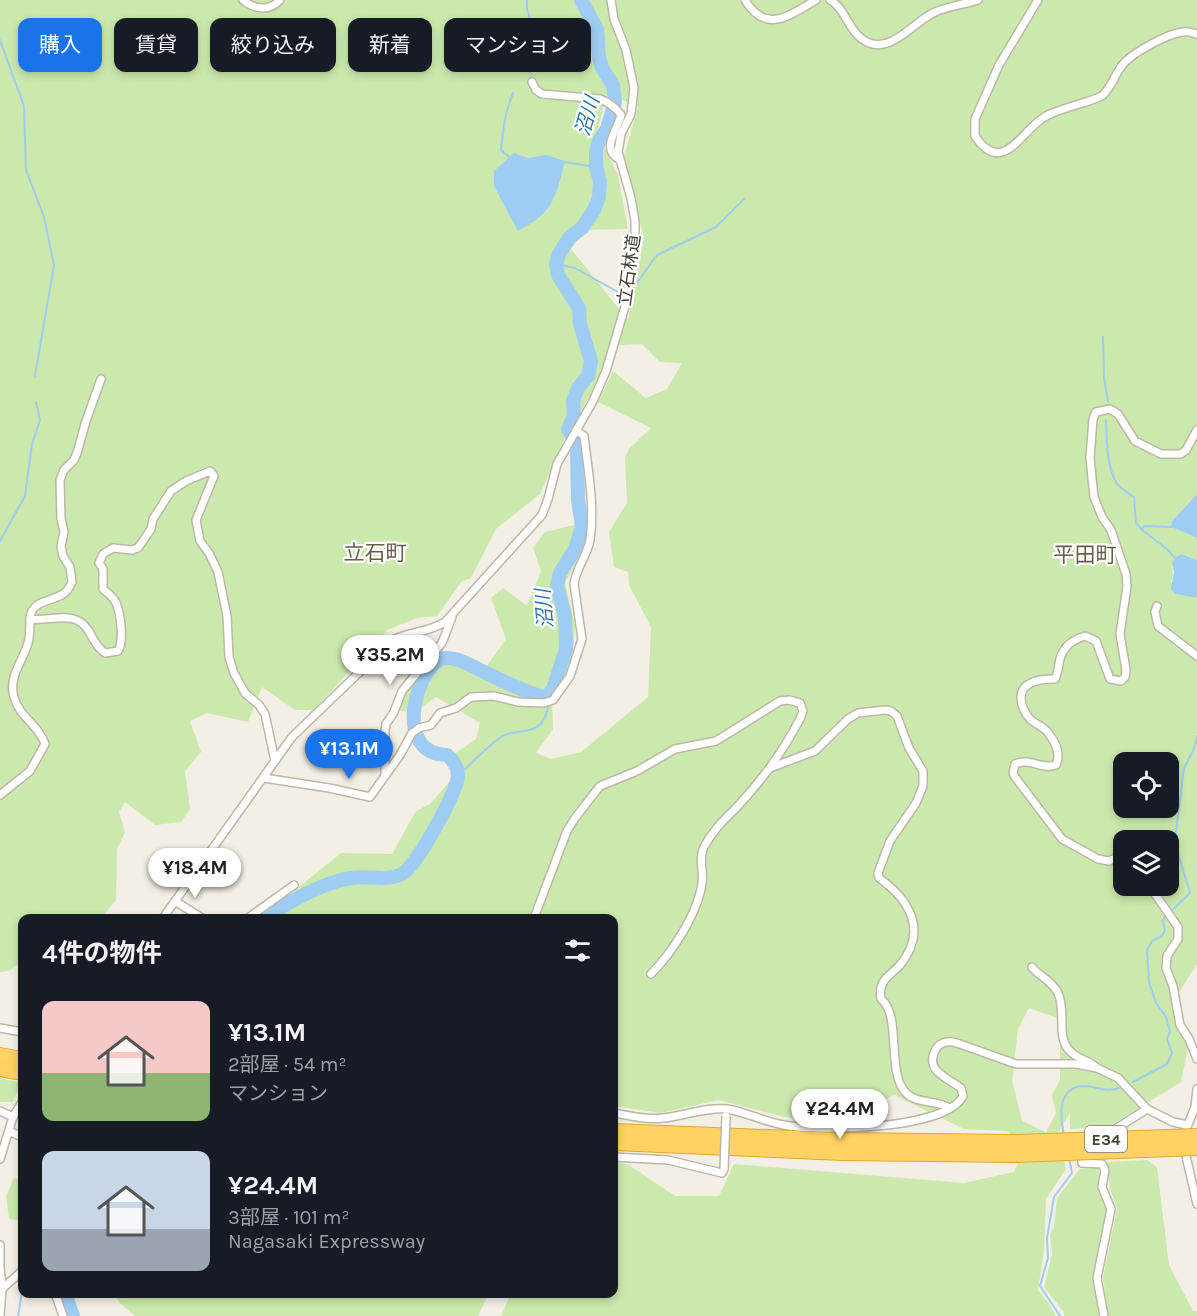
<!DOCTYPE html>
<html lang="ja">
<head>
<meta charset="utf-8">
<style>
	body { margin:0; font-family:Karla,"Noto Sans JP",sans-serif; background:#242831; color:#f1f3f6; height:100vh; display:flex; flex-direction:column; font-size:22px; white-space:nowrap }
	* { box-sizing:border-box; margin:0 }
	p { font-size:20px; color:#9ea1a6 }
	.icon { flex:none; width:33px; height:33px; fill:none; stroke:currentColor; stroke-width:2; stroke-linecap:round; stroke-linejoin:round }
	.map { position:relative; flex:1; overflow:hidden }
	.details { position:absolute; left:18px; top:914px; width:600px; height:384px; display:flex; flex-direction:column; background:#171b24; border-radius:12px; box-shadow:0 3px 9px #0003 }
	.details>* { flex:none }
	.top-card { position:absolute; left:18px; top:18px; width:600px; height:54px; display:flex; gap:12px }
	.tools { position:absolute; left:1113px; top:752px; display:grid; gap:12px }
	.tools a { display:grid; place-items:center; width:66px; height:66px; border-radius:12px; background:#171b24; box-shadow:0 3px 9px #0003; font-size:30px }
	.price { position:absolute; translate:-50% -51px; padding:0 14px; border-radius:21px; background:#fff; color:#222; font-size:20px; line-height:39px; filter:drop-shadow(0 2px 3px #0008) }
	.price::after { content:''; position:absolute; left:50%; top:36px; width:18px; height:14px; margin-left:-9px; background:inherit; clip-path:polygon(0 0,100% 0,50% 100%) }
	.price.current { background:#1a73e8; color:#fff }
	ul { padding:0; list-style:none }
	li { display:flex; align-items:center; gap:18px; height:150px; padding:0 24px }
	li span { display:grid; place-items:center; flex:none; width:168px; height:120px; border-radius:12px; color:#555 }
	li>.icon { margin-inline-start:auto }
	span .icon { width:72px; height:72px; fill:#fffc; stroke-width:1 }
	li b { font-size:26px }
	h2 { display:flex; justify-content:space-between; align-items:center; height:72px; padding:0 24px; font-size:26px }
	.pill { padding:0 21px; border-radius:12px; background:#171b24; box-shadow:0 3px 9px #0003; font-size:21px; line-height:54px }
	.pill.current { background:#1a73e8; color:#fff }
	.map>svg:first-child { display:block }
	.green { fill:#cbe9ac; fill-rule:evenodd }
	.water { fill:#9fccf2 }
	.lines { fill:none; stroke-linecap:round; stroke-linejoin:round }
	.stream { stroke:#9fccf2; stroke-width:2 }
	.river { stroke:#9fccf2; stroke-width:14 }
	.street-casing { stroke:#beb7a7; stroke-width:10 }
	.highway-casing { stroke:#e1a830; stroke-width:16 }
	.street { stroke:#fff; stroke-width:7 }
	.highway { stroke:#ffd263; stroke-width:14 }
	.street-bridge-casing { stroke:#beb7a7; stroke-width:10; stroke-linecap:butt }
	.highway-bridge-casing { stroke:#e1a830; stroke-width:16; stroke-linecap:butt }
	.street-bridge { stroke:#fff; stroke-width:7 }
	.highway-bridge { stroke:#ffd263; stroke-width:14 }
	.labels { text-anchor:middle; stroke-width:4.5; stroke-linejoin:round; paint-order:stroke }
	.shield { fill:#fff; stroke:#7d7971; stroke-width:1.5 }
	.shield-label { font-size:16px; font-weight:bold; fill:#453f34 }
	.street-label { font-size:18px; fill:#453f34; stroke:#fff }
	.water-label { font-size:20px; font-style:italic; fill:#2b74b4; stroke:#fff }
	.quarter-label { font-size:21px; fill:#685e4b; stroke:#fff }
</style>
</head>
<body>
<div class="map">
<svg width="1197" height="1316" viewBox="0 0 1197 1316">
	<rect width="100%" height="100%" fill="#f3efe5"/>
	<!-- green -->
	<g class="green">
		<path d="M0,0H1197V494L1172,521L1171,527L1197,537V560L1183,554L1172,563L1173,578L1171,581L1175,594L1197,598V964L1173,1002L1176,1025L1188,1048L1181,1082L1108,1127L1070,1129V1113L1058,1133L1066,1169L1046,1199L1044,1251L1038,1290L1048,1302L1056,1316H501L511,1293H614V1162L629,1165L675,1196H719L734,1164L964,1183L1014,1172L1025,1148L1007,1131L964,1129L894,1095L843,1122L784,1117L718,1100L661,1113L614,1106V918H279L295,890L341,853L392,854L416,811L430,804L451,780L453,755L476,739L480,723L436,697L414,713L398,710L413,681L432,658L481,674L506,639L491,598L503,588L527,606L541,571L533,548L545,532L586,522L580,556L565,582L575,626L573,652L552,699L553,729L536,753L551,759L581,752L648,697L651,627L629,585L628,572L614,567L609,532L627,503L625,457L630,448L651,428L598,402L613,371L646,398L667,389L682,363L660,362L642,344L619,345L565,438L540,494L496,529L471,578L462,581L437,616L417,618L387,630L314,710H295L262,687L248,722L207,713L190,721L201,752L185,771L190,809L181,822L155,825L125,802L119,812L125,832L117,849L116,900L101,918H22V961L9,971L0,972ZM607,93L638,107L623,160L644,238L628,320L571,249L585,230L628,229L618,175L605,148L590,160ZM1124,762H1168V807H1124ZM1124,840H1168V885H1124ZM1029,1008L1060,1019V1080L1052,1095L1056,1113L1046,1132L1022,1121L1012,1080L1018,1029Z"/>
		<path d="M0,1078L22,1083L12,1102H0Z"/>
		<path d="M1147,1160L1157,1167L1169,1265L1193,1311H1197V1316H1108L1103,1277L1117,1209L1110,1188L1107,1162Z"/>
		<path d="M1099,1167L1098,1187L1107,1209L1093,1279L1101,1316H1064V1312L1044,1287L1052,1254L1050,1234L1054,1227L1057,1198L1080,1169Z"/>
		<path d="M14,1178L22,1181V1221L9,1219L6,1196Z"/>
		<path d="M113,1293H489L478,1316H135L120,1303Z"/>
	</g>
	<!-- water -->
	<g class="water">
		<path d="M514,153L528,158L546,155L565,161C555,199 554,212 518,231L494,186V171Z"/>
		<path d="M1197,494V537H1196L1171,527L1172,521Z"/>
		<path d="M1182,554L1197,560V598L1175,594L1171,589L1174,572L1172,563L1176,557Z"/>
	</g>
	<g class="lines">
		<!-- stream -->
		<g class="stream">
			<path d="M526,28L530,19L527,9V0"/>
			<path d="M0,40L24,106L26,170L44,217L54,265L35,376"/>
			<path d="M526,51L536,55L537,61L530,72"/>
			<path d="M511,159L501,150C503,130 505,112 513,93"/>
			<path d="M564,162L596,167"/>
			<path d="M556,264L575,268L618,292"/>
			<path d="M633,288L657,255L716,227L744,199"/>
			<path d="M1103,337L1104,378L1108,401"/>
			<path d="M1106,420C1107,439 1106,464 1116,482C1119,488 1128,493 1134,497L1136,523L1142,530L1167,549L1177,560"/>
			<path d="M1142,530L1144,526L1172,527"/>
			<path d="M0,541L25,496L32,444L40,420L36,402"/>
			<path d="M458,775C473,763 485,748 501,737C518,726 543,740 548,706"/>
			<path d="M1133,1082L1167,1064L1172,1053L1167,1039L1170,1031L1166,1017L1156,1003L1149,982L1147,950L1152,941L1162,936L1165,930L1163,921L1165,917L1190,893L1177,850L1176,831L1184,768L1194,749L1197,736"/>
			<path d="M1064,1135C1060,1117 1057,1087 1083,1086C1097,1086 1104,1093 1119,1088"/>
			<path d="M18,1316L22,1292"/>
			<path d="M1060,1316L1040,1286L1048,1258L1047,1238L1054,1197L1072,1173L1069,1158"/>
		</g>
		<!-- river -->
		<g class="river">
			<path d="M265,918C286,903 326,881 352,878C369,875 386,882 402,874C416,867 458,791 458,775C458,767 452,759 447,755C389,754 419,658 446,658C460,658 474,667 486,673C506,682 524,692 546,698L553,689L566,649L565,616L557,586L560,573L575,549L582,527L578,500L577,445L568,429L574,416L573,401L578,388L588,376L591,361L580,324L579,308L558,275L556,264L559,254L569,238L582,228L594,210L599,197L600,181L596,167V152L599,141L607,129L615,102L613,85L602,68L599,58L597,29L581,0"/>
			<path d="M65,1293L73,1316"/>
		</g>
		<defs>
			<g id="street">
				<path d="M243,0C254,9 269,12 280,0"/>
				<path d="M745,0C766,35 790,15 816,0"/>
				<path d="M830,0C846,9 847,28 862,39C888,58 911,24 933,13C947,6 963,5 978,0"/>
				<path d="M1038,0L999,65L975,119V136C1004,179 1022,127 1048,115C1065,107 1084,104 1102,96C1113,86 1115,72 1125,62C1136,51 1169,33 1183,32C1188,31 1193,33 1197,34"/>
				<path d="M532,82L536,90L542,94L600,99C608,102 616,108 621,115C617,131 600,149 620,160"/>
				<path d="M101,379L86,421L77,453L74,460L64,470L60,480L61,519L64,531L61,547L63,556L70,567L72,582C70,587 68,591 63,594C51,602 31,600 30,619C49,622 75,609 88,630C94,639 95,646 105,653L118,651C124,642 121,614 116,603C114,598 108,593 103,589V569L99,563L103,554L113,548L132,550L138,548L151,529L153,519L171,491L186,481L210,471L214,476L196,520L200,541L209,553L218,572L227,616L229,657L234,673L245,693L259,705L265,714L275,761"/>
				<path d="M1157,606L1155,612L1158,626L1197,656"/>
				<path d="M770,768L815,751L848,719L858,713L885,710L891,711L897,716L909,748L923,771V786L916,803L890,841L878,873L879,878C910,900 928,931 900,965C889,977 878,979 881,999C902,1015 886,1073 906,1093C917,1104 937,1100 950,1108"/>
				<path d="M385,774V731L386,724L394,712L402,691L442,643L452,617"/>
				<path d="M264,778L329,788L370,797L400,755L412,733L419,728L431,725L440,713L456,708L471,697L494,696L518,702L544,703L553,700L570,676L582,639L574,584C576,568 587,556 590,540C595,506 588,470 584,436L576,430"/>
				<path d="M0,795L30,771L45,744C39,725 19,717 14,697C8,677 23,661 28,643C30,636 30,627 30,619"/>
				<path d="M1124,854L1109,861L1098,859L1062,839L1015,777L1013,773L1015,764C1030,757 1041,770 1056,765C1061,754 1056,743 1049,734C1045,727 1036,725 1030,719C1021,709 1015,690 1031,683C1038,679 1047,679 1055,679C1058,673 1058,670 1059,664C1061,648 1071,640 1085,636L1096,641L1110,679L1121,681L1125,677L1126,670L1120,634L1127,586L1126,574L1111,530L1102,517L1094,497L1090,458L1093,419L1096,412L1110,409L1118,414L1135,441L1161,454H1181L1186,450L1197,430"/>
				<path d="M1153,885L1155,894L1178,927V939L1167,956L1166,968L1173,986L1180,1025L1189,1039L1197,1059"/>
				<path d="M175,901L202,918"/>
				<path d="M163,918L292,737L393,640C410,631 428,633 445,622L542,515L548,499L557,464L593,401L606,371L626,303L635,238V221L631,198L618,152L621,134L631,114L634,88L626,50L614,19L611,0"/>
				<path d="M248,918L294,885"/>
				<path d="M534,918L567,831L575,818L600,786L637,771L675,749L716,741L780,701L789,700L800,703L803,711L800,719C783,751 761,782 736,808C724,820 712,831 704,847C698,859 704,870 702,883C698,913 672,953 651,974"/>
				<path d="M1032,967C1038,976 1051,979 1058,993C1067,1013 1055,1038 1071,1052C1078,1059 1087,1060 1095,1066"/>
				<path d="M0,1028L22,1032"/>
				<path d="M0,1111L13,1117"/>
				<path d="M614,1113C630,1116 647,1120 663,1118C684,1116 705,1107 727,1109C746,1112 765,1122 784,1125C818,1132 946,1130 963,1096L961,1088C954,1083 944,1078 937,1071C928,1062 934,1043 947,1042C951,1041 954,1042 957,1043L1016,1064H1076L1097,1068L1118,1078L1147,1109L1173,1122L1187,1125"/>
				<path d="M1187,1127L1195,1107L1197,1089"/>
				<path d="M9,1131L22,1137"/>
				<path d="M1106,1135L1147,1109"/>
				<path d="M1186,1147V1156L1197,1204"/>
				<path d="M1081,1152L1082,1163L1102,1164L1105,1170L1102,1187L1111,1209L1097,1278L1104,1316"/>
				<path d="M614,1157L668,1160L722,1173L724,1169"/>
				<path d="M0,1159L13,1117L22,1102"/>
				<path d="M0,1245V1263"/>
				<path d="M0,1266L2,1289L0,1316"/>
				<path d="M2,1289L22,1271"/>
				<path d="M55,1293L63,1316"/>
			</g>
			<g id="highway">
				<path d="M0,1055L22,1059"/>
				<path d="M0,1069L22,1073"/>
				<path d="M614,1131L843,1140L1015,1142"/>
				<path d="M614,1143L843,1153L1015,1155"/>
			</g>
		</defs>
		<!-- street casing -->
		<use href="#street" class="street-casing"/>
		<!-- highway casing -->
		<use href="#highway" class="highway-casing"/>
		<!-- street -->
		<use href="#street" class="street"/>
		<!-- highway -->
		<use href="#highway" class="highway"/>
		<defs>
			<path id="street-bridge" d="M724,1169L726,1116"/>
			<g id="highway-bridge">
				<path d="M1015,1142L1197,1136"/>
				<path d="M1015,1155L1197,1148"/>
			</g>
		</defs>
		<!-- street-bridge casing -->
		<use href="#street-bridge" class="street-bridge-casing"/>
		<!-- highway-bridge casing -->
		<use href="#highway-bridge" class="highway-bridge-casing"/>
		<!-- street-bridge -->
		<use href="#street-bridge" class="street-bridge"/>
		<!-- highway-bridge -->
		<use href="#highway-bridge" class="highway-bridge"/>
	</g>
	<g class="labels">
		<!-- shield labels -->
		<rect class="shield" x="1085" y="1126" width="42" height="26" rx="4.5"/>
		<g class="shield-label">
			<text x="1106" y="1145">E34</text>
		</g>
		<!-- street labels -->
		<g class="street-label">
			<text transform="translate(629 270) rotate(-82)" y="6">立石林道</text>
		</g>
		<!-- water labels -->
		<g class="water-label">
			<text transform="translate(587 116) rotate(-74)" y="7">沼川</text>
			<text transform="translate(544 609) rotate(-95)" y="7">沼川</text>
		</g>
		<!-- quarter labels -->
		<g class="quarter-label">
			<text x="375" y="560">立石町</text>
			<text x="1085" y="562">平田町</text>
		</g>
	</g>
</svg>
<div class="tools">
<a><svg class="icon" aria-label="locate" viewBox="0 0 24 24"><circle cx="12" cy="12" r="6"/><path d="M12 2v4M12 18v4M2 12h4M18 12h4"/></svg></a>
<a><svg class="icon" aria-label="layers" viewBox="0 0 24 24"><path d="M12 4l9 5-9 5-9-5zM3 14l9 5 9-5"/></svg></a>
</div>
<b class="price" style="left:390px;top:686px">¥35.2M</b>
<b class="price current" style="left:349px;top:780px">¥13.1M</b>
<b class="price" style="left:195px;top:899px">¥18.4M</b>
<b class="price" style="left:840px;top:1140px">¥24.4M</b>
<div class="top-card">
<a class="pill current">購入</a>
<a class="pill">賃貸</a>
<a class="pill">絞り込み</a>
<a class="pill">新着</a>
<a class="pill">マンション</a>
</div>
<section class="details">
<h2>4件の物件<svg class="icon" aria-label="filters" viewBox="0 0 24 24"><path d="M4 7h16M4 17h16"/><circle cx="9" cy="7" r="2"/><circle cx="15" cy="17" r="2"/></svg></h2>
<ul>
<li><span style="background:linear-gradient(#f6c9c9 60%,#8fb573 0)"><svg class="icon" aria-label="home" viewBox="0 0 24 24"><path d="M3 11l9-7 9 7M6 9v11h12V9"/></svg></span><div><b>¥13.1M</b><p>2部屋 · 54 m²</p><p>マンション</p></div></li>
<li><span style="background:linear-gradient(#c9d6e8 65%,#9aa5b1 0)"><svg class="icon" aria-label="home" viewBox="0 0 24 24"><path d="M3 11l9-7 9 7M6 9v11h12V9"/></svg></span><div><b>¥24.4M</b><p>3部屋 · 101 m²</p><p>Nagasaki Expressway</p></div></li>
</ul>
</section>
</div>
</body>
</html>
